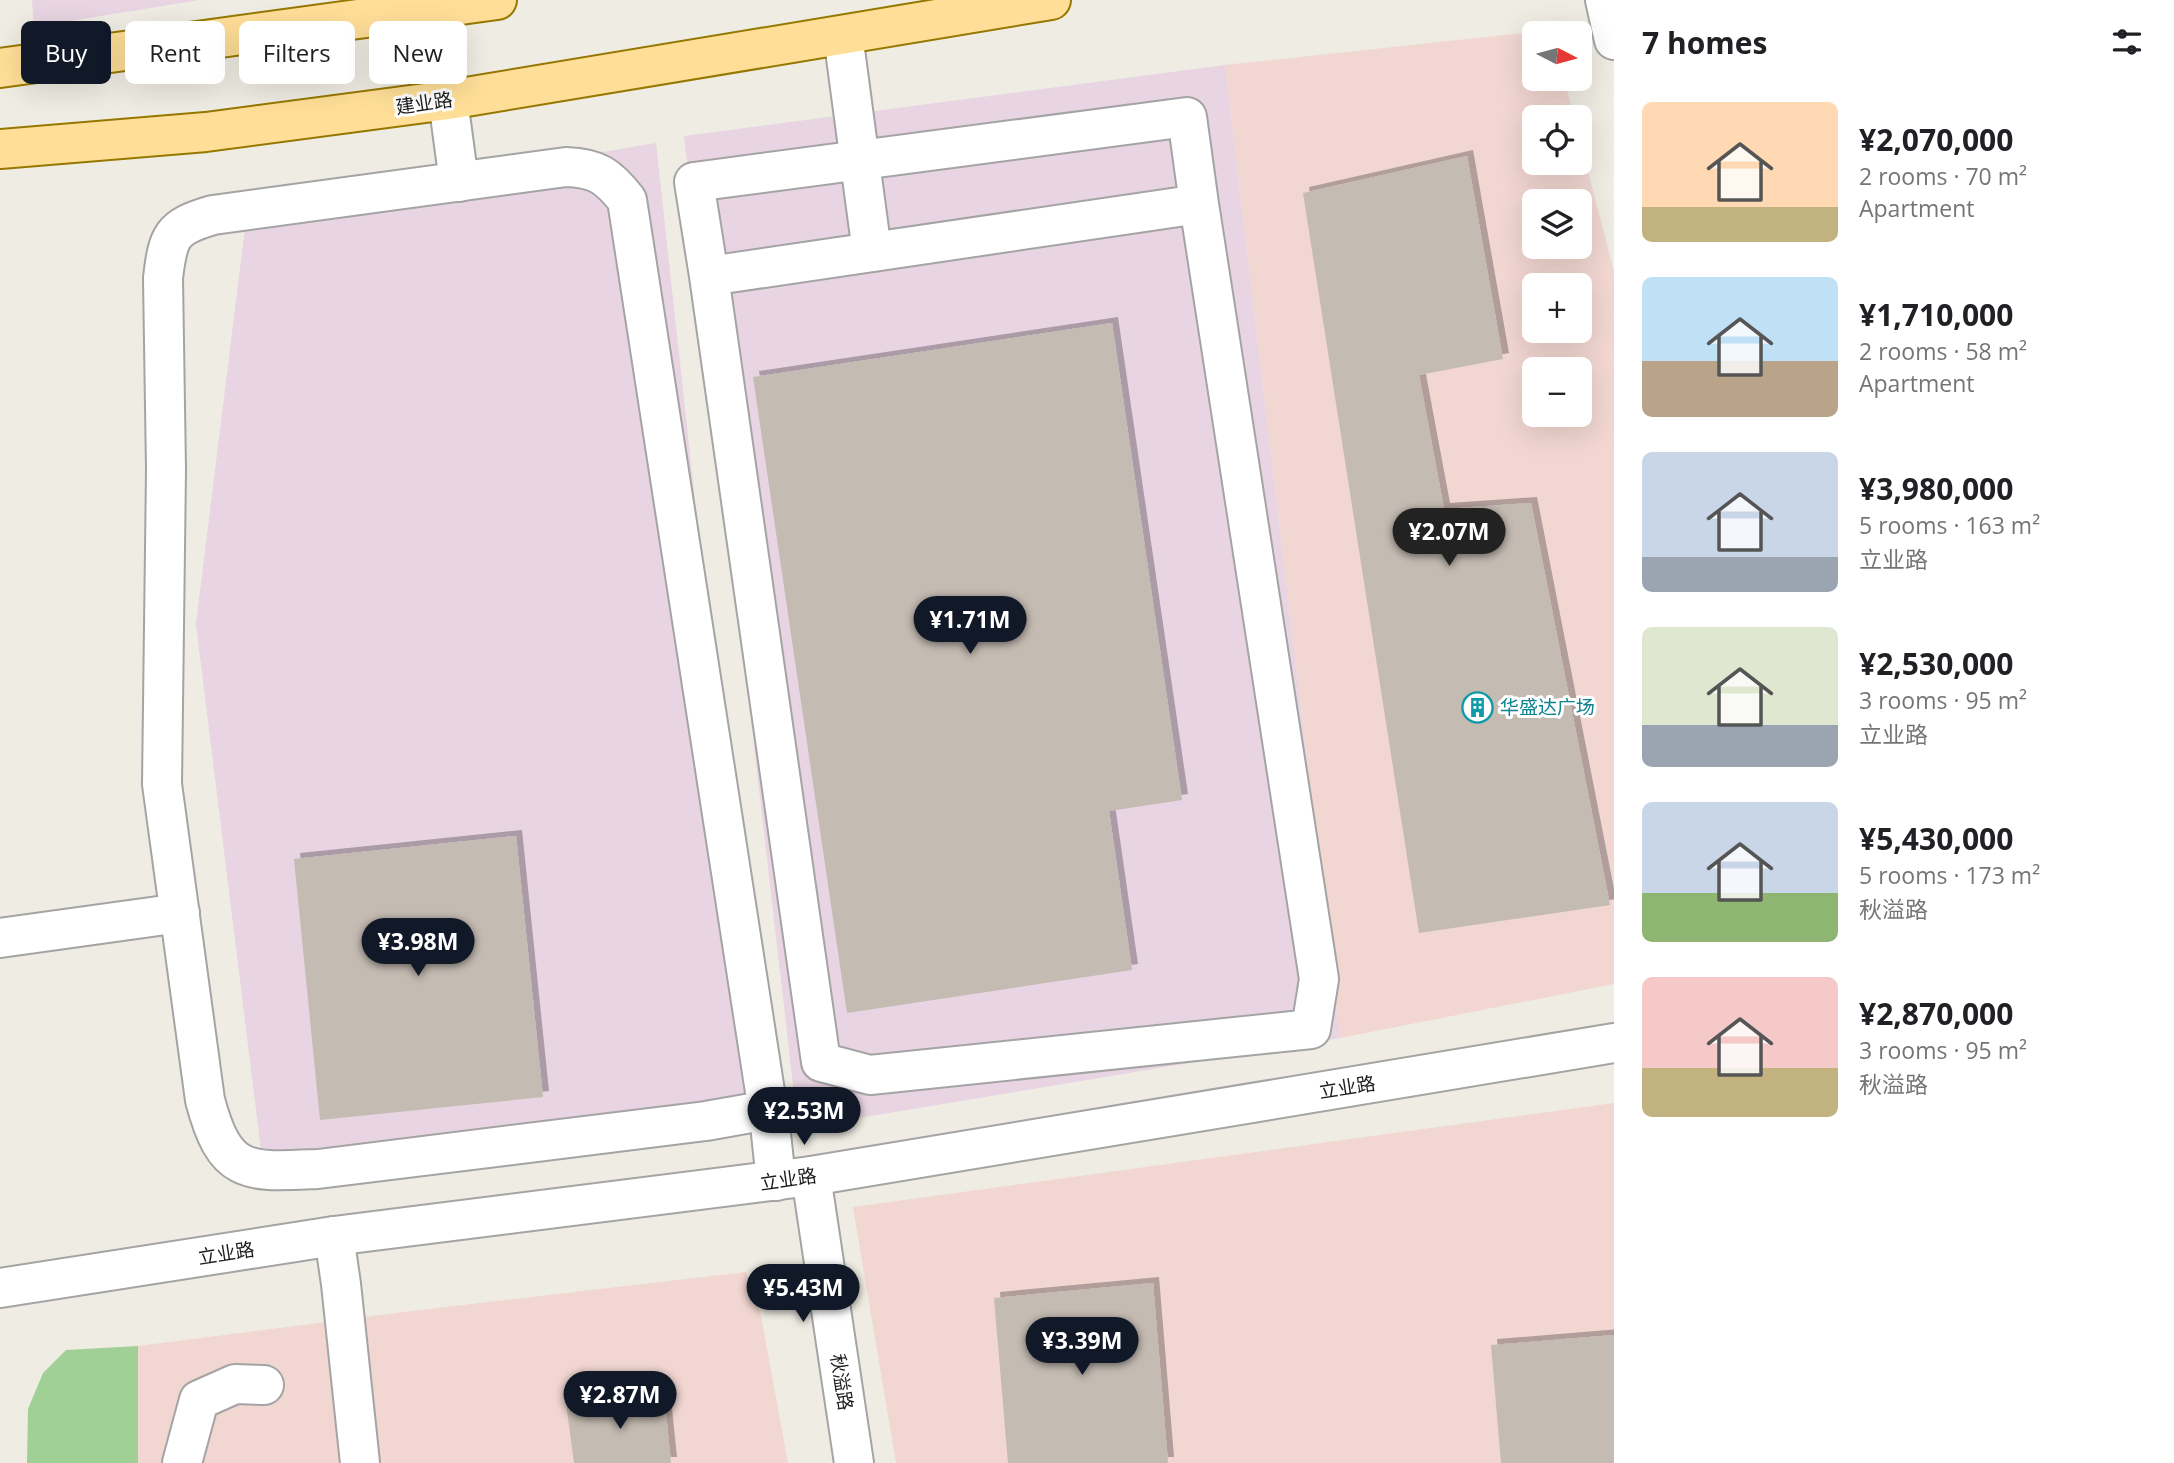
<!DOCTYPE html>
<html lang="en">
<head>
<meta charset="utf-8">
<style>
	body { margin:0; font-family:"Open Sans","Noto Sans SC",sans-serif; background:#f2f2f2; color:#202124; height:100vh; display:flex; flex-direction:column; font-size:26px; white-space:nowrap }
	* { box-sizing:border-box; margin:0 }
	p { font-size:23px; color:#757577 }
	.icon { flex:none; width:38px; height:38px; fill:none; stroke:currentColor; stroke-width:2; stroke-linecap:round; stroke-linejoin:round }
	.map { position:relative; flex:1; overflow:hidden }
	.panel { display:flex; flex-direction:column; background:#fff; width:560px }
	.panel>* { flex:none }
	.top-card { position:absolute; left:21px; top:21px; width:665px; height:63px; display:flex; gap:14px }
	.needle { width:46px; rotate:96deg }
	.controls { position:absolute; left:1522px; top:21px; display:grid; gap:14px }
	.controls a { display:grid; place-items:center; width:70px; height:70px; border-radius:10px; background:#fff; box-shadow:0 7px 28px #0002; font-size:35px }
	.price { position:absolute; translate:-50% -60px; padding:0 16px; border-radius:24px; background:#111827; color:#fff; font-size:23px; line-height:46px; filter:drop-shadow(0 2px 4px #0008) }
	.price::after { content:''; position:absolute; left:50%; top:42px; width:21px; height:16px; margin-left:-10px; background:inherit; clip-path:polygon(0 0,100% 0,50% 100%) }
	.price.selected { background:#222; color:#fff }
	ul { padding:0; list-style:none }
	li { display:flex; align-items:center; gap:21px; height:175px; padding:0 28px }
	li span { display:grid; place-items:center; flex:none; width:196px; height:140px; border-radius:10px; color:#555 }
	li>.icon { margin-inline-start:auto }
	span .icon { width:84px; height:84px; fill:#fffc; stroke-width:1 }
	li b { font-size:30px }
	h2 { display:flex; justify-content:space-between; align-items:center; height:84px; padding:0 28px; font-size:30px }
	.pill { padding:0 24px; border-radius:10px; background:#fff; box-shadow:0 7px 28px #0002; font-size:24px; line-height:63px }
	.pill.selected { background:#111827; color:#fff }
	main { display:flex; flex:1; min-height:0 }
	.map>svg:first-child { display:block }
	.commercial { fill:#f1d6d1; fill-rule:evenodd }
	.industrial { fill:#e8d4e2 }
	.forest { fill:#a0d096 }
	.building { fill:#c4bbb2; filter:url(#shadow) }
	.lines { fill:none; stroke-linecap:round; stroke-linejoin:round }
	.minor-casing { stroke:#a4a4a4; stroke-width:42 }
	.major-casing { stroke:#967800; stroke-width:42 }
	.minor { stroke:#fff; stroke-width:38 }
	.major { stroke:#ffdf98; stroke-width:38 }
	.labels { text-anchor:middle; stroke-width:6; stroke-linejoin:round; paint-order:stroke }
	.street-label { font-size:19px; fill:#1d1d1d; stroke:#fff }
	.culture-label { font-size:19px; fill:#0d838f; stroke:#fff; text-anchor:start }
</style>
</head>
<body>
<main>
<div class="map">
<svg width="1614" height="1463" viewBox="0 0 1614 1463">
	<defs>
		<filter id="shadow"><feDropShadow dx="6" dy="-6" stdDeviation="0" flood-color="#0004"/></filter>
	</defs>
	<rect width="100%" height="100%" fill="#efece3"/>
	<!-- commercial -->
	<g class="commercial">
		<path d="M1551,30L1552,33H1535V79H1564L1574,117H1535V163H1580V141L1614,271V984L1340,1038L1225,65ZM1535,201H1580V247H1535ZM1535,285H1580V331H1535ZM1535,369H1580V415H1535Z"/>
		<path d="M1614,1103V1463H896L853,1207Z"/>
		<path d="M746,1272L761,1316L788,1463H138V1346L404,1312Z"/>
	</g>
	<!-- industrial -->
	<g class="industrial">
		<path d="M32,0H199L34,27Z"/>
		<path d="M1225,65L1340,1038L798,1128L684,136Z"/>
		<path d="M656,143L763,1123L266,1191L196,624L247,212Z"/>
	</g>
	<!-- forest -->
	<path class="forest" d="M138,1346V1463H27L28,1409L43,1373L66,1350Z"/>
	<!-- building -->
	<g class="building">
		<path d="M1467,156L1503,359L1419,375L1444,509L1531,503L1610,905L1419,933L1303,193Z"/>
		<path d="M1112,323L1182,800L1109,811L1132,970L847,1013L753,377Z"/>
		<path d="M516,836L543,1097L320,1120L294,859Z"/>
		<path d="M1153,1283L1168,1463H1008L994,1298Z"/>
		<path d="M1614,1335V1463H1501L1491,1345Z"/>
		<path d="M664,1395L671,1463H574L566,1403Z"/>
	</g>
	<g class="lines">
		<defs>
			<g id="minor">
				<path d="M1605,0L1614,40"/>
				<path d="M843,35L872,252"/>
				<path d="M448,100L459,182"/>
				<path d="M709,276L1199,204L1319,979L1311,1029L870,1075L821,1062L709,276L694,182L1187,117L1199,204"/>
				<path d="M0,938L180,913"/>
				<path d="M768,1110L706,1121L318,1169C247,1172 225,1176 205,1100L162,784L166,470L163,278C168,236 171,227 213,215L566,167C597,168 608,176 627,200L770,1124L776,1181"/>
				<path d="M811,1176L854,1463"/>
				<path d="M334,1236L341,1284L360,1463"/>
				<path d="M0,1288L334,1236L811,1176L1614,1043"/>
				<path d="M182,1463L199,1400L235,1384L264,1385"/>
			</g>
			<g id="major">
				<path d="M0,68L497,0"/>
				<path d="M0,149L206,132L448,100L1051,0"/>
			</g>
		</defs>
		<!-- minor casing -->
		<use href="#minor" class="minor-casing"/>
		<!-- major casing -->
		<use href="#major" class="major-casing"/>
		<!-- minor -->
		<use href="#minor" class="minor"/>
		<!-- major -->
		<use href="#major" class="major"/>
	</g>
	<!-- icons -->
	<defs>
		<symbol id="building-ring" viewBox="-11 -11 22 22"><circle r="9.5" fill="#fff" stroke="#0f9aa8" stroke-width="1.5"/><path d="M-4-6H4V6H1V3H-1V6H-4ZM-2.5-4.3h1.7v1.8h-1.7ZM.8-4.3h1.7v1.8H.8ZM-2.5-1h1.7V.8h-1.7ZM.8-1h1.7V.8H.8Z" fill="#0f9aa8"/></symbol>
	</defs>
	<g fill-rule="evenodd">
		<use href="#building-ring" x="1460" y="690" width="35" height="35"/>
	</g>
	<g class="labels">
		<!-- street labels -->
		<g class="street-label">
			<text transform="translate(424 103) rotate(-8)" y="7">建业路</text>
			<text transform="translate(1347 1087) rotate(-9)" y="7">立业路</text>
			<text transform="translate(788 1179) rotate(-8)" y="7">立业路</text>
			<text transform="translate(226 1253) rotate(-9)" y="7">立业路</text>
			<text transform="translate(842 1382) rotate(81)" y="7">秋溢路</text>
		</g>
		<!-- culture labels -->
		<g class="culture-label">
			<text x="1500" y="714">华盛达广场</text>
		</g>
	</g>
</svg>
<div class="controls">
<a><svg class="needle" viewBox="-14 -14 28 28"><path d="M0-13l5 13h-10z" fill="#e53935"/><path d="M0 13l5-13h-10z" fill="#757577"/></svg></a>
<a><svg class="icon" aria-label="locate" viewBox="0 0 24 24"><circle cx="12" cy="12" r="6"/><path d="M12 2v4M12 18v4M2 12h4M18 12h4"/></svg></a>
<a><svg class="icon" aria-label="layers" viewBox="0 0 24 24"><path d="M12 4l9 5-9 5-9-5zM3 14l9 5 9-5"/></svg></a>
<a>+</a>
<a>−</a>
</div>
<b class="price selected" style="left:1449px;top:568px">¥2.07M</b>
<b class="price" style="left:970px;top:656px">¥1.71M</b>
<b class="price" style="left:418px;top:978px">¥3.98M</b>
<b class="price" style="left:804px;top:1147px">¥2.53M</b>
<b class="price" style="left:803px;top:1324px">¥5.43M</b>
<b class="price" style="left:1082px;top:1377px">¥3.39M</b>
<b class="price" style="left:620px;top:1431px">¥2.87M</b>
<div class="top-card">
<a class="pill selected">Buy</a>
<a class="pill">Rent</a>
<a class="pill">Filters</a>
<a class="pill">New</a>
</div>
</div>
<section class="panel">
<h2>7 homes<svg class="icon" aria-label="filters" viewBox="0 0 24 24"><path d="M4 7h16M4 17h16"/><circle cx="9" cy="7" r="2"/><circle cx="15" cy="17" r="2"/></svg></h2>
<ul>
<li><span style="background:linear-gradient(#ffd9b3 75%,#c2b280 0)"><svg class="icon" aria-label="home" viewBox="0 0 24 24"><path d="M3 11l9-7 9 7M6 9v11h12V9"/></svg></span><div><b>¥2,070,000</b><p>2 rooms · 70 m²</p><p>Apartment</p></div></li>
<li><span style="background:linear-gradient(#bfe0f5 60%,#b9a48a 0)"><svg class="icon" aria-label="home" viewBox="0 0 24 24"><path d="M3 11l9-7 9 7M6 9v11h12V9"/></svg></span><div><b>¥1,710,000</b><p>2 rooms · 58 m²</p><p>Apartment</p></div></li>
<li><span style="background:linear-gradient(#c9d6e8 75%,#9aa5b1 0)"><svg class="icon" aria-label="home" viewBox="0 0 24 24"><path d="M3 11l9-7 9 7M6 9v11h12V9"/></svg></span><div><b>¥3,980,000</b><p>5 rooms · 163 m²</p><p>立业路</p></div></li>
<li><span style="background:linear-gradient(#dfe7d0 70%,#9aa5b1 0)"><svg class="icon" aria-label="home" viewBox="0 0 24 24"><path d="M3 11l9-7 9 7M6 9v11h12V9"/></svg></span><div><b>¥2,530,000</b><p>3 rooms · 95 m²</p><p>立业路</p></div></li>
<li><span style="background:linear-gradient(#c9d6e8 65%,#8fb573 0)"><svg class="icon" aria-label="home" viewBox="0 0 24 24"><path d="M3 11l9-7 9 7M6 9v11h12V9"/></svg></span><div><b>¥5,430,000</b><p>5 rooms · 173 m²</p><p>秋溢路</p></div></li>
<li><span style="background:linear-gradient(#f6c9c9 65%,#c2b280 0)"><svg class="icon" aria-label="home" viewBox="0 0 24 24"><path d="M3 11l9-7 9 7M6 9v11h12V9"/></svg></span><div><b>¥2,870,000</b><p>3 rooms · 95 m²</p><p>秋溢路</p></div></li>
</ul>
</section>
</main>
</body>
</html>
